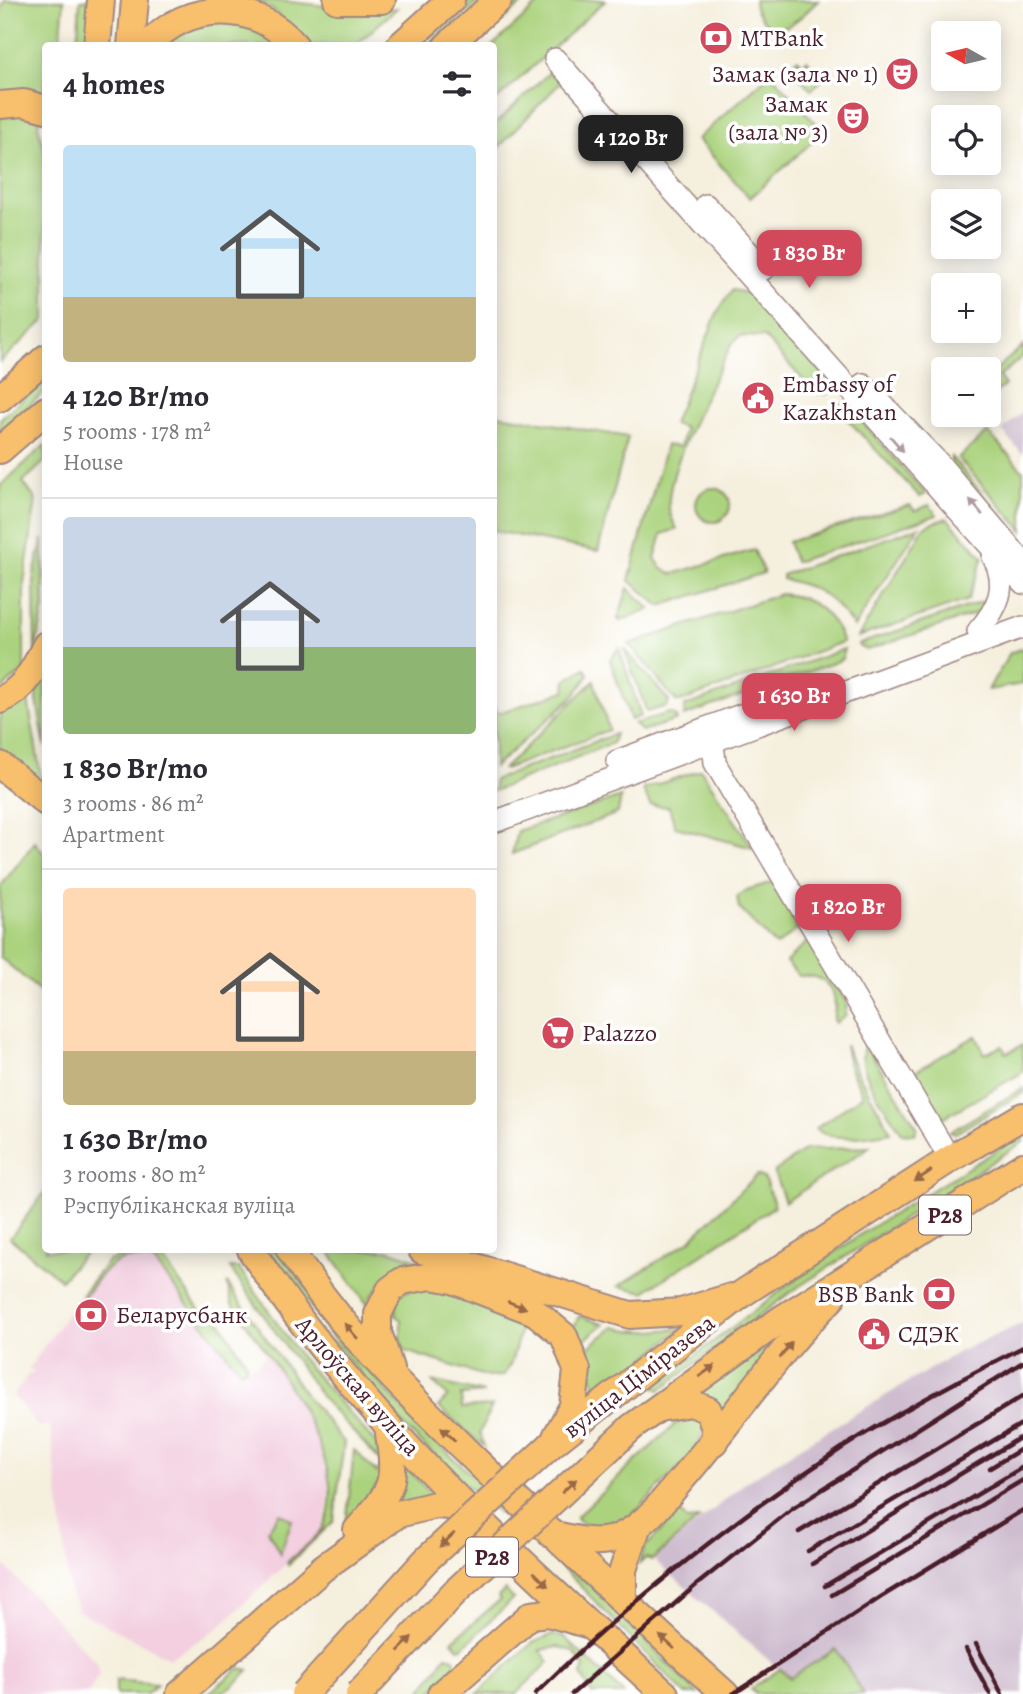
<!DOCTYPE html>
<html lang="en">
<head>
<meta charset="utf-8">
<style>
	body { margin:0; font-family:Alegreya,serif; background:#f7f7f7; color:#2b2b33; height:100vh; display:flex; flex-direction:column; font-size:26px; white-space:nowrap }
	* { box-sizing:border-box; margin:0 }
	p { font-size:23px; color:#7c7c81 }
	.icon { flex:none; width:38px; height:38px; fill:none; stroke:currentColor; stroke-width:2; stroke-linecap:round; stroke-linejoin:round }
	.map { position:relative; flex:1; overflow:hidden }
	.side { position:absolute; left:42px; top:42px; width:455px; height:1211px; display:flex; flex-direction:column; background:#fff; border-radius:7px; box-shadow:0 4px 18px #0003 }
	.side>* { flex:none }
	.needle { width:46px; rotate:278deg }
	.tools { position:absolute; left:931px; top:21px; display:grid; gap:14px }
	.tools a { display:grid; place-items:center; width:70px; height:70px; border-radius:7px; background:#fff; box-shadow:0 4px 18px #0003; font-size:35px }
	.price { position:absolute; translate:-50% -60px; padding:0 16px; border-radius:14px; background:#d1495b; color:#fff; font-size:23px; line-height:46px; filter:drop-shadow(0 2px 4px #0008) }
	.price::after { content:''; position:absolute; left:50%; top:42px; width:21px; height:16px; margin-left:-10px; background:inherit; clip-path:polygon(0 0,100% 0,50% 100%) }
	.price.selected { background:#222; color:#fff }
	ul { padding:0; list-style:none }
	li { display:grid; align-content:center; gap:14px; height:371px; padding:0 21px }
	li+li { border-top:2px solid #e1e1e2 }
	li span { display:grid; place-items:center; height:217px; border-radius:7px; color:#555 }
	li>.icon { margin-inline-start:auto }
	span .icon { width:126px; height:126px; fill:#fffc; stroke-width:1 }
	li b { font-size:30px }
	h2 { display:flex; justify-content:space-between; align-items:center; height:84px; padding:0 21px; font-size:30px }
	.map>svg:first-child { display:block }
	.built { fill:#f3cfe0 }
	.industrial { fill:#cfbdcf }
	.green { fill:#abd37e; stroke:#7a7954; stroke-width:2 }
	.lines { fill:none; stroke-linecap:round; stroke-linejoin:round }
	.minor-casing { stroke:#a08784; stroke-width:24 }
	.major-casing { stroke:#a08784; stroke-width:30 }
	.minor { stroke:#fff; stroke-width:21 }
	.major { stroke:#f8bf6c; stroke-width:26 }
	.rail { stroke:#4a1f2b; stroke-width:4.5 }
	.major-bridge-casing { stroke:#a08784; stroke-width:30; stroke-linecap:butt }
	.major-bridge { stroke:#f8bf6c; stroke-width:26 }
	.oneway { fill:#ae9aa0 }
	.oneway2 { fill:#986748 }
	.labels { text-anchor:middle; stroke-width:7; stroke-linejoin:round; paint-order:stroke }
	.shield { fill:#fff; stroke:#80626b; stroke-width:2 }
	.shield-label { font-size:23px; font-weight:bold; fill:#4a1f2b }
	.poi-label { font-size:24px; fill:#4a1f2b; stroke:#fff; text-anchor:start }
	.street-label { font-size:24px; fill:#4a1f2b; stroke:#fff }
</style>
</head>
<body>
<div class="map">
<svg width="1023" height="1694" viewBox="0 0 1023 1694">
	<rect width="100%" height="100%" fill="#fff"/>
	<filter id="ink" filterUnits="userSpaceOnUse"><feTurbulence type="fractalNoise" baseFrequency=".0143" numOctaves="2"/><feDisplacementMap in="SourceGraphic" scale="14" xChannelSelector="R" yChannelSelector="G"/><feConvolveMatrix kernelMatrix="1 2 1 2 8 2 1 2 1" color-interpolation-filters="sRGB"/></filter>
	<filter id="wash" filterUnits="userSpaceOnUse"><feTurbulence type="fractalNoise" baseFrequency=".00686" numOctaves="4" result="noise"/><feDisplacementMap in="SourceGraphic" scale="28" xChannelSelector="R" yChannelSelector="G"/><feGaussianBlur stdDeviation="1.57" result="paint"/><feColorMatrix in="noise" values="0 0 0 0 0 0 0 0 0 0 0 0 0 0 0 0 0 1.4 0 .05"/><feComposite in="paint" operator="in"/></filter>
	<g filter="url(#wash)">
		<rect width="100%" height="100%" fill="#f5efdd"/>
		<!-- built -->
		<g class="built">
			<path d="M129,1254L150,1256L242,1369L258,1364L267,1353L299,1401L317,1440L328,1480V1505L321,1531L217,1629L170,1658L78,1611L69,1586L50,1425L38,1427L13,1395L28,1375L35,1372L29,1368L94,1276L108,1261Z"/>
			<path d="M0,1561L97,1663L100,1673L87,1694H0Z"/>
		</g>
		<!-- industrial -->
		<g class="industrial">
			<path d="M1023,411V454L1002,431Z"/>
			<path d="M1023,1323V1694H863L836,1649L789,1678L654,1560L746,1482L800,1447L960,1351Z"/>
		</g>
		<!-- green -->
		<g class="green">
			<path d="M5,0H64L60,45L46,46L45,99L0,94V12Z"/>
			<path d="M80,0H92L88,45L77,46Z"/>
			<path d="M257,0C305,0 348,14 397,8L356,45H305L273,10Z"/>
			<path d="M471,0H480L430,45L421,46Z"/>
			<path d="M517,0H526L475,45L470,46Z"/>
			<path d="M543,0H606L494,102L492,46Z"/>
			<path d="M754,0H819C803,14 783,41 763,20C757,13 754,9 754,0Z"/>
			<path d="M219,10L285,46H166L167,37Z"/>
			<path d="M797,59L802,64L807,60L823,79L811,90L789,66Z"/>
			<path d="M552,70L561,82L494,152V125Z"/>
			<path d="M771,73L823,132L750,198L697,139Z"/>
			<path d="M16,113L40,117L38,125L45,154V320L0,362V117Z"/>
			<path d="M732,290L753,294L834,386L826,394L814,392L764,337L740,336L732,343C714,379 665,471 669,509C670,516 674,523 677,529L662,534L655,558L662,569L673,574L754,550L764,573L660,606L629,580L666,445L680,447L685,428L673,424L717,313Z"/>
			<path d="M1023,346V356L999,377L1005,385L989,398V369H979L987,365L994,371Z"/>
			<path d="M45,379V391L0,432V419Z"/>
			<path d="M839,404H846L926,494L920,497L836,407Z"/>
			<path d="M494,414L628,437L598,551L494,531Z"/>
			<path d="M988,432L1023,471V531L958,458Z"/>
			<path d="M45,445V461L23,482L36,500L24,583V670L0,691V486Z"/>
			<path d="M951,457L1023,541V550L950,465Z"/>
			<circle cx="713" cy="505" r="17"/>
			<path d="M910,505L915,511L929,505L937,515L795,562L788,542Z"/>
			<path d="M947,518L983,557L968,600L858,637L925,526Z"/>
			<path d="M919,527L854,627C831,596 820,587 782,579V575Z"/>
			<path d="M43,539L44,608L35,653L34,574Z"/>
			<path d="M628,588L650,609L620,621L618,619Z"/>
			<path d="M781,594C813,597 831,612 843,642L680,702L676,701L629,644Z"/>
			<path d="M993,598L982,610L972,615L867,650L859,646V644Z"/>
			<path d="M619,648L641,716L631,720L610,660Z"/>
			<path d="M624,648L669,701L667,706L647,712Z"/>
			<path d="M1023,648V684L988,690L1010,653Z"/>
			<path d="M844,649L842,659L836,662L684,716L685,706Z"/>
			<path d="M585,668L589,675L573,697L494,767V705L498,713L565,691L566,680Z"/>
			<path d="M43,676L45,677V747L35,688Z"/>
			<path d="M594,681L609,730L502,770Z"/>
			<path d="M27,694L41,777L37,783L0,752V710Z"/>
			<path d="M669,713L675,715L677,720L642,731L634,724Z"/>
			<path d="M615,734L612,743L494,791V780Z"/>
			<path d="M701,770L753,848L675,827L669,807L650,805L643,789Z"/>
			<path d="M621,797L618,813L512,854L517,831Z"/>
			<path d="M35,842L45,855V1024L41,992L0,957V887Z"/>
			<path d="M776,881L801,920L800,927L776,946L739,908L737,897L747,890Z"/>
			<path d="M808,941L812,942L847,1004L845,1017L835,1023C832,1017 835,1014 835,1006C835,984 819,974 799,976L786,962Z"/>
			<path d="M976,1036L985,1054L1002,1046L1006,1053L1023,1045V1072L936,1122L907,1076Z"/>
			<path d="M865,1044L917,1127L915,1134L902,1133C888,1110 853,1071 865,1044Z"/>
			<path d="M845,1045L857,1072L891,1132C868,1136 835,1143 815,1129L863,1095L849,1066Z"/>
			<path d="M1023,1088V1093L956,1133L950,1132Z"/>
			<path d="M1023,1134V1142L792,1291L660,1390L654,1387L789,1284L864,1232Z"/>
			<path d="M869,1147L785,1202L774,1172L805,1150Z"/>
			<path d="M757,1175L764,1178L775,1206L644,1292L619,1286L689,1241Z"/>
			<path d="M45,1192L46,1250H87L61,1280L10,1238Z"/>
			<path d="M269,1250H279L355,1355L416,1424L559,1554L698,1694H685L549,1554L461,1481L408,1430L347,1358Z"/>
			<path d="M328,1250H389L441,1268C410,1273 381,1272 367,1304Z"/>
			<path d="M129,1254L163,1259L207,1320L216,1317L219,1320L246,1362V1368L240,1371L154,1261C119,1251 104,1268 85,1296L82,1294L108,1261Z"/>
			<path d="M230,1268H239L301,1358L380,1448L389,1469L346,1527L354,1450L376,1472L383,1464L324,1400Z"/>
			<path d="M227,1283L308,1398L344,1442L334,1521L288,1565L287,1562C298,1552 314,1541 322,1529C359,1469 266,1351 232,1304Z"/>
			<path d="M423,1285L464,1297L523,1321L511,1363L503,1376L488,1377L405,1351L401,1343V1320L395,1315L397,1295Z"/>
			<path d="M579,1316L604,1324L582,1342L574,1327Z"/>
			<path d="M797,1322L724,1419L697,1394Z"/>
			<path d="M614,1327C637,1333 658,1331 682,1328L604,1393L594,1383L586,1349Z"/>
			<path d="M431,1381L484,1393L461,1395L462,1408L492,1406L480,1432L484,1446L438,1407L448,1396Z"/>
			<path d="M686,1414L706,1421L697,1449L620,1528C604,1527 587,1532 576,1517Z"/>
			<path d="M404,1465L436,1499L379,1518Z"/>
			<path d="M679,1512L687,1520L699,1519L652,1560L646,1558L639,1564L645,1547Z"/>
			<path d="M280,1513L292,1520L280,1554L268,1530Z"/>
			<path d="M505,1590L513,1599L463,1647L459,1648L452,1641L500,1600L498,1597Z"/>
			<path d="M551,1635L564,1637L624,1694H592L581,1675L584,1667L573,1651L558,1647L540,1650L549,1662L516,1694H477L532,1643Z"/>
			<path d="M836,1649L863,1694H756L751,1689L780,1669L790,1678Z"/>
			<path d="M446,1656L454,1658L456,1665L429,1694H419Z"/>
			<path d="M239,1668L249,1670C237,1683 227,1694 208,1694Z"/>
			<path d="M116,1680L157,1684L147,1694H116Z"/>
		</g>
	</g>
	<g filter="url(#ink)">
		<g class="lines">
			<defs>
				<g id="minor">
					<path d="M555,59L1023,583"/>
					<path d="M706,205L764,269"/>
					<path d="M863,384L938,462L1023,562"/>
					<path d="M978,631C998,608 1009,586 993,557"/>
					<path d="M713,742L715,763L950,1159"/>
					<path d="M617,761L787,698"/>
					<path d="M494,822L1023,627"/>
				</g>
				<g id="major">
					<path d="M337,0H382"/>
					<path d="M97,46L101,0"/>
					<path d="M131,46L135,0"/>
					<path d="M148,46C186,0 258,0 295,46"/>
					<path d="M400,46L451,0"/>
					<path d="M447,46L498,0"/>
					<path d="M0,105L24,103L46,109"/>
					<path d="M0,398L46,358"/>
					<path d="M0,450L46,410"/>
					<path d="M0,700C24,690 35,668 46,645"/>
					<path d="M0,765L46,802"/>
					<path d="M251,1250C362,1420 516,1558 665,1694"/>
					<path d="M290,1250C346,1337 421,1407 495,1479C571,1552 647,1624 725,1694"/>
					<path d="M422,1250L630,1315L681,1312L731,1297"/>
					<path d="M390,1368L378,1332V1314L390,1290L402,1281L432,1276L453,1280L535,1312L564,1336L577,1370L573,1406L556,1437"/>
					<path d="M659,1408L691,1403L708,1410L715,1428L714,1442"/>
					<path d="M632,1427L780,1320L1023,1166"/>
					<path d="M552,1444L743,1293L950,1159L1023,1116"/>
					<path d="M357,1530C396,1486 396,1484 388,1426"/>
					<path d="M551,1534C573,1539 597,1546 619,1537C645,1526 663,1501 681,1480C733,1421 776,1353 831,1299"/>
					<path d="M623,1602V1570L637,1528"/>
					<path d="M180,1694L323,1568L398,1514L435,1505L449,1506L475,1515"/>
					<path d="M441,1694L531,1615L548,1613L583,1623"/>
				</g>
			</defs>
			<!-- minor casing -->
			<use href="#minor" class="minor-casing"/>
			<!-- major casing -->
			<use href="#major" class="major-casing"/>
			<!-- minor -->
			<use href="#minor" class="minor"/>
			<!-- major -->
			<use href="#major" class="major"/>
			<!-- rail -->
			<g class="rail">
				<path d="M990,1468L1023,1448"/>
				<path d="M799,1532L1023,1396"/>
				<path d="M808,1551L1023,1423"/>
				<path d="M812,1564L1023,1436"/>
				<path d="M825,1586L1023,1467"/>
				<path d="M832,1595L1023,1480"/>
				<path d="M976,1644L1002,1694"/>
				<path d="M966,1649L990,1694"/>
				<path d="M535,1694C628,1603 733,1520 842,1448C900,1411 962,1379 1023,1347"/>
				<path d="M572,1694L695,1586L793,1508L1023,1362"/>
				<path d="M733,1694L881,1597L1023,1510"/>
			</g>
			<defs>
				<g id="major-bridge">
					<path d="M304,1694L426,1560L552,1444"/>
					<path d="M359,1694L454,1593L632,1427"/>
				</g>
			</defs>
			<!-- major-bridge casing -->
			<use href="#major-bridge" class="major-bridge-casing"/>
			<!-- major-bridge -->
			<use href="#major-bridge" class="major-bridge"/>
		</g>
		<!-- one-way arrows -->
		<defs><path id="oneway-solid" d="M-6-.8H1V-3.2L6.5 0L1 3.2V.8H-6Z" transform="scale(1.75)"/></defs>
		<g class="oneway">
			<use href="#oneway-solid" transform="translate(897 444) rotate(49)"/>
			<use href="#oneway-solid" transform="translate(976 507) rotate(-130)"/>
		</g>
		<g class="oneway2">
			<use href="#oneway-solid" transform="translate(923 1176) rotate(147)"/>
			<use href="#oneway-solid" transform="translate(517 1305) rotate(21)"/>
			<use href="#oneway-solid" transform="translate(351 1331) rotate(-131)"/>
			<use href="#oneway-solid" transform="translate(786 1350) rotate(-53)"/>
			<use href="#oneway-solid" transform="translate(707 1371) rotate(-35)"/>
			<use href="#oneway-solid" transform="translate(448 1434) rotate(-136)"/>
			<use href="#oneway-solid" transform="translate(569 1486) rotate(-43)"/>
			<use href="#oneway-solid" transform="translate(447 1540) rotate(137)"/>
			<use href="#oneway-solid" transform="translate(541 1579) rotate(44)"/>
			<use href="#oneway-solid" transform="translate(667 1642) rotate(-138)"/>
			<use href="#oneway-solid" transform="translate(405 1644) rotate(-46)"/>
		</g>
	</g>
	<!-- icons -->
	<defs>
		<symbol id="bank-disc" viewBox="-11 -11 22 22"><circle r="9.5" fill="#d1495b" stroke="#fff"/><path d="M-6-4H6V4H-6ZM0-2.3a2.3 2.3 0 1 0 0 4.6a2.3 2.3 0 1 0 0-4.6Z" fill="#fff"/></symbol>
		<symbol id="theatre-disc" viewBox="-11 -11 22 22"><circle r="9.5" fill="#d1495b" stroke="#fff"/><path d="M-5-5.5Q0-4 5-5.5V0Q5 5 0 6Q-5 5-5 0ZM-3.3-2.5H-1v1.5H-3.3ZM1-2.5H3.3v1.5H1ZM-2.8 1Q0 5.5 2.8 1Z" fill="#fff"/></symbol>
		<symbol id="civic-disc" viewBox="-11 -11 22 22"><circle r="9.5" fill="#d1495b" stroke="#fff"/><path d="M-.6-6.5H3V-4.5H.6V-3L4-1V1h2V6H-6V1h2V-1L-.6-3ZM-1.2 2.5V6h2.4V2.5Z" fill="#fff"/></symbol>
		<symbol id="supermarket-disc" viewBox="-11 -11 22 22"><circle r="9.5" fill="#d1495b" stroke="#fff"/><path d="M-6-5.5h2.5l.6 2H6L4.5 2H-2.5L-4.4-4H-6ZM-1.5 3.2a1.3 1.3 0 1 0 .1 0ZM3 3.2a1.3 1.3 0 1 0 .1 0Z" fill="#fff"/></symbol>
	</defs>
	<g fill-rule="evenodd">
		<use href="#bank-disc" x="697" y="19" width="38" height="38"/>
		<use href="#theatre-disc" x="883" y="55" width="38" height="38"/>
		<use href="#theatre-disc" x="834" y="99" width="38" height="38"/>
		<use href="#civic-disc" x="739" y="379" width="38" height="38"/>
		<use href="#supermarket-disc" x="539" y="1014" width="38" height="38"/>
		<use href="#bank-disc" x="920" y="1275" width="38" height="38"/>
		<use href="#bank-disc" x="72" y="1296" width="38" height="38"/>
		<use href="#civic-disc" x="855" y="1315" width="38" height="38"/>
	</g>
	<g class="labels">
		<!-- shield labels -->
		<g class="shield">
			<rect x="919" y="1195.5" width="52" height="39" rx="5"/>
			<rect x="466" y="1537.5" width="52" height="39" rx="5"/>
		</g>
		<g class="shield-label">
			<text x="945" y="1223">Р28</text>
			<text x="492" y="1565">Р28</text>
		</g>
		<!-- poi labels -->
		<g class="poi-label">
			<text x="740" y="46">MTBank</text>
			<text x="878" y="82" text-anchor="end">Замак (зала № 1)</text>
			<text x="828" y="112" text-anchor="end">Замак<tspan x="828" dy="28">(зала № 3)</tspan></text>
			<text x="782" y="392">Embassy of<tspan x="782" dy="28">Kazakhstan</tspan></text>
			<text x="582" y="1041">Palazzo</text>
			<text x="914" y="1302" text-anchor="end">BSB Bank</text>
			<text x="116" y="1323">Беларусбанк</text>
			<text x="898" y="1342">СДЭК</text>
		</g>
		<!-- street labels -->
		<g class="street-label">
			<text transform="translate(639 1376) rotate(-38)" y="8">вуліца Ціміразева</text>
			<text transform="translate(358 1386) rotate(49)" y="8">Арлоўская вуліца</text>
		</g>
	</g>
</svg>
<div class="tools">
<a><svg class="needle" viewBox="-14 -14 28 28"><path d="M0-13l5 13h-10z" fill="#e53935"/><path d="M0 13l5-13h-10z" fill="#7c7c81"/></svg></a>
<a><svg class="icon" aria-label="locate" viewBox="0 0 24 24"><circle cx="12" cy="12" r="6"/><path d="M12 2v4M12 18v4M2 12h4M18 12h4"/></svg></a>
<a><svg class="icon" aria-label="layers" viewBox="0 0 24 24"><path d="M12 4l9 5-9 5-9-5zM3 14l9 5 9-5"/></svg></a>
<a>+</a>
<a>−</a>
</div>
<b class="price selected" style="left:631px;top:175px">4 120 Br</b>
<b class="price" style="left:809px;top:290px">1 830 Br</b>
<b class="price" style="left:794px;top:733px">1 630 Br</b>
<b class="price" style="left:848px;top:944px">1 820 Br</b>
<section class="side">
<h2>4 homes<svg class="icon" aria-label="filters" viewBox="0 0 24 24"><path d="M4 7h16M4 17h16"/><circle cx="9" cy="7" r="2"/><circle cx="15" cy="17" r="2"/></svg></h2>
<ul>
<li><span style="background:linear-gradient(#bfe0f5 70%,#c2b280 0)"><svg class="icon" aria-label="home" viewBox="0 0 24 24"><path d="M3 11l9-7 9 7M6 9v11h12V9"/></svg></span><div><b>4 120 Br/mo</b><p>5 rooms · 178 m²</p><p>House</p></div></li>
<li><span style="background:linear-gradient(#c9d6e8 60%,#8fb573 0)"><svg class="icon" aria-label="home" viewBox="0 0 24 24"><path d="M3 11l9-7 9 7M6 9v11h12V9"/></svg></span><div><b>1 830 Br/mo</b><p>3 rooms · 86 m²</p><p>Apartment</p></div></li>
<li><span style="background:linear-gradient(#ffd9b3 75%,#c2b280 0)"><svg class="icon" aria-label="home" viewBox="0 0 24 24"><path d="M3 11l9-7 9 7M6 9v11h12V9"/></svg></span><div><b>1 630 Br/mo</b><p>3 rooms · 80 m²</p><p>Рэспубліканская вуліца</p></div></li>
</ul>
</section>
</div>
</body>
</html>
